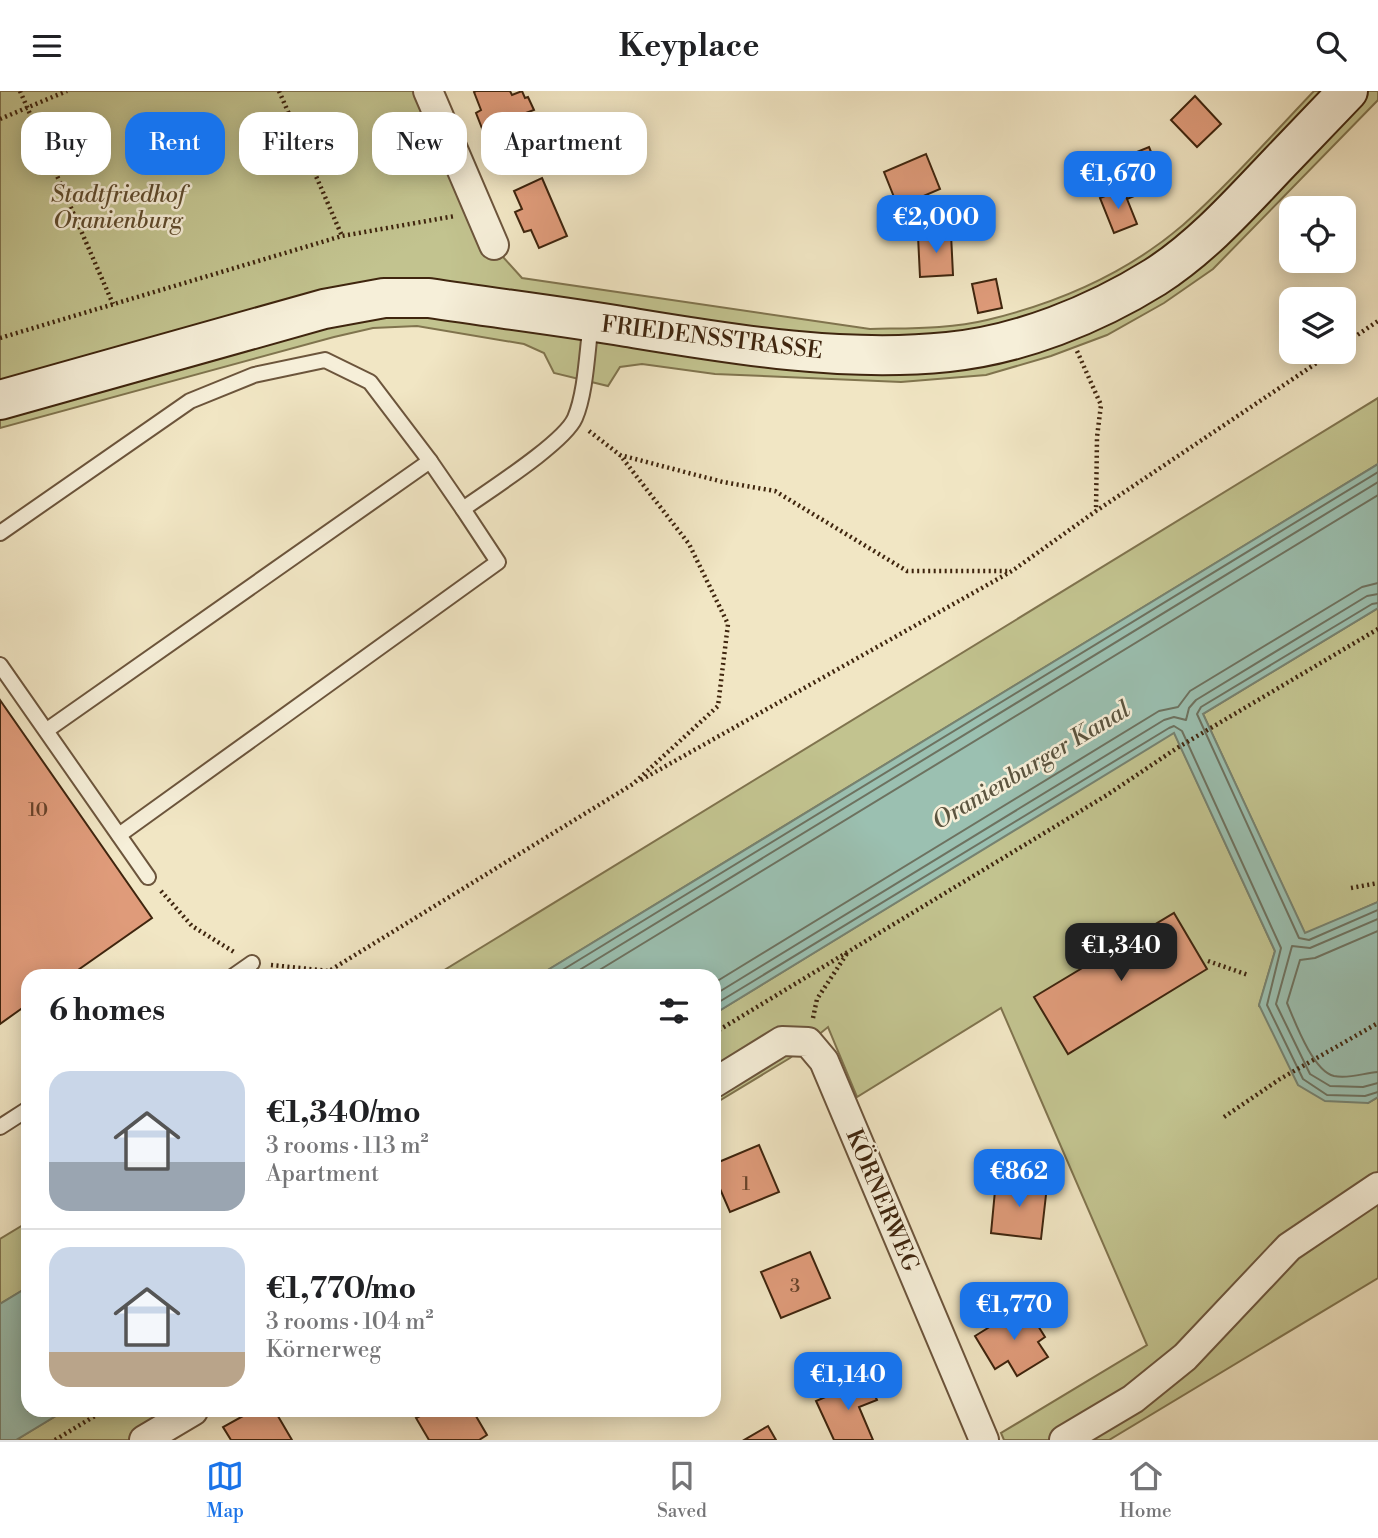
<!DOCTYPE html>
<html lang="en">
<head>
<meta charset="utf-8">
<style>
	body { margin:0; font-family:"Libre Bodoni",serif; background:#f2f2f2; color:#202124; height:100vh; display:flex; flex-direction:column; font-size:26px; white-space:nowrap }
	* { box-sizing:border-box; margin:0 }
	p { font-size:23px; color:#757577 }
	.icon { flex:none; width:38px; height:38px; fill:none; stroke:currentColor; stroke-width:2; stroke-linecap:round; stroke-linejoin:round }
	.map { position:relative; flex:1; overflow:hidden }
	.side { position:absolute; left:21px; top:878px; width:700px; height:448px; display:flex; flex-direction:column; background:#fff; border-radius:21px; box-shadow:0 4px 18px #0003 }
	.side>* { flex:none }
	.top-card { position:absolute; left:21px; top:21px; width:700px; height:63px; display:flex; gap:14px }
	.tools { position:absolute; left:1279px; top:105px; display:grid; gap:14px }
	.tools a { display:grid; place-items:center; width:77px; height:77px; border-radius:14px; background:#fff; box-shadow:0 4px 18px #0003; font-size:35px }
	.price { position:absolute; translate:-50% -60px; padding:0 16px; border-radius:14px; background:#1a73e8; color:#fff; font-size:23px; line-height:46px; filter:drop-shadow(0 2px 4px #0008) }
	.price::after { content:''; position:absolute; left:50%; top:42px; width:21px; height:16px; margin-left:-10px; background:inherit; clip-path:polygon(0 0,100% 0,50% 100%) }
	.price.current { background:#222; color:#fff }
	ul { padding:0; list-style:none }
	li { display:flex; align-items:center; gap:21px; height:175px; padding:0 28px }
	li+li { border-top:2px solid #e0e0e0 }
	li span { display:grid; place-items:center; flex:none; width:196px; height:140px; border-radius:21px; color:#555 }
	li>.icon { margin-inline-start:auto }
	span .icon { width:84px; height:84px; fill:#fffc; stroke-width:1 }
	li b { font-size:30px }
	h2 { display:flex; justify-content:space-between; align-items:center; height:84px; padding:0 28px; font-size:30px }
	.tag { padding:0 24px; border-radius:21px; background:#fff; box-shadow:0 4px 18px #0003; font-size:24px; line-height:63px }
	.tag.current { background:#1a73e8; color:#fff }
	header { display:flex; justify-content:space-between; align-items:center; height:91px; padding:0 28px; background:#fff; font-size:32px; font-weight:700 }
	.tab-bar { display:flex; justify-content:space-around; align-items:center; height:98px; border-top:2px solid #e0e0e0; background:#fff; font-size:19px; color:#757577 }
	.tab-bar a { display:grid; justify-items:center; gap:4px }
	.tab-bar .current { color:#1a73e8 }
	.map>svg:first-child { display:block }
	.green { fill:#c2c38f; stroke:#80744e; stroke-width:2 }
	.water { fill:#9bc0b1; stroke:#768270; stroke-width:2 }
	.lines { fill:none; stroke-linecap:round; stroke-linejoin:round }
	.shore { stroke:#6d7260; stroke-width:2 }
	.building { fill:#df9b7a; stroke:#3f250e; stroke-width:2 }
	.lane-casing { stroke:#6c553c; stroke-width:18 }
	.street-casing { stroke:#6c553c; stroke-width:32 }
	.secondary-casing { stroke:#3f250e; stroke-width:42 }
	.path { stroke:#3f250e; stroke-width:4.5; stroke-dasharray:2 3.5; stroke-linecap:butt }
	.lane { stroke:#f6efd9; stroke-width:14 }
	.street { stroke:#f6efd9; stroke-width:28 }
	.secondary { stroke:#f6efd9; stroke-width:38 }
	.labels { text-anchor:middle; stroke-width:5; stroke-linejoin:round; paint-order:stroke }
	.number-label { font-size:19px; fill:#674229 }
	.park-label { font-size:23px; font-style:italic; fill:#604c2e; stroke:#f6efd9 }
	.street-label { font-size:23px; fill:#3f250e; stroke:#f6efd9 }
	.water-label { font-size:24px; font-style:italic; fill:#5b543f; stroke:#f6efd9 }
</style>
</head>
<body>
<header><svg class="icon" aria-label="menu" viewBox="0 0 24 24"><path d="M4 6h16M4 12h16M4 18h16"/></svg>Keyplace<svg class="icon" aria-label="search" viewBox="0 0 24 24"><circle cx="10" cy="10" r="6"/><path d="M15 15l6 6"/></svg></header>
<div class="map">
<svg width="1378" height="1349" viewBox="0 0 1378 1349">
	<rect width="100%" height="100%" fill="#f1e6c4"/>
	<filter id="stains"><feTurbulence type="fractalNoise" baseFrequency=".00286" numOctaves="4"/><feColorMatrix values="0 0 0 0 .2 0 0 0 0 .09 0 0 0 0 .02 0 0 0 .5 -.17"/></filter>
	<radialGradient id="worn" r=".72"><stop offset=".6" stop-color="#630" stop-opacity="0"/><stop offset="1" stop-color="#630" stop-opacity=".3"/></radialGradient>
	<!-- green -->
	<g class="green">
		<path d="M0,0H419L475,135L522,187L870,238C909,237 950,238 987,229C1058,212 1127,182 1183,134C1229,93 1271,45 1314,0H1378V9L1213,178L1164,212L1107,244L1051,265L986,284L901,291L715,283L642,273L620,276L608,295L554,282L544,262L524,253L417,235L373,237L334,246L0,337Z"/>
		<path d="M1378,307V373L538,885L433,886Z"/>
		<path d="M1378,517V811L1305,843L1203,623Z"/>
		<path d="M1174,641L1275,860L1259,915L1368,1012L1378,1006V1187L1109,1349H1004L1001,1342L1147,1254L1001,917L857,1006L828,936L790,967L714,1013V923Z"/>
		<path d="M28,1131V1196L0,1213V1148Z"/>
		<path d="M64,1320H215L167,1349H16Z"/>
	</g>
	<!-- water -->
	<g class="water">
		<path d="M1378,373V517L1203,623L1305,842L1378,811V1006L1368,1012L1325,1010L1298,994L1259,914L1275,860L1174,642L714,923V886L538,885Z"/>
		<path d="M28,1196V1320H64L16,1349H0V1213Z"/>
	</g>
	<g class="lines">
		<!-- shore -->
		<g class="shore">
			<path d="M1378,512L1372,513L1201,616L1197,623L1299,847L1309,849L1378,819"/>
			<path d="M1378,828L1310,857L1292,855L1276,913L1310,983L1330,995L1363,996L1378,992"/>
			<path d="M1378,840L1315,867L1300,869L1287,912C1295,931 1313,980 1334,985C1350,988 1363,982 1378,981"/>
			<path d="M551,886L1378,381"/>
			<path d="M568,886L1378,391"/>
			<path d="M588,886L1378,404"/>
			<path d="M714,892L1159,620L1178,616L1190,600L1362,496L1378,492"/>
			<path d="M714,904L1164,629L1174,626L1186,629L1189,617L1196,609L1367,505L1378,503"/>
			<path d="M714,914L1169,637L1174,635L1182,640L1281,857L1267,914L1303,988L1327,1004L1365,1005L1378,1001"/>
		</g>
	</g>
	<!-- building -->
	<g class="building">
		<path d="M476,0H510L512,4L522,0L525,7L528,6L534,19L520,24L530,48L498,61L491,43L485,45L476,22L481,19L474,1Z"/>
		<path d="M1195,5L1221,33L1197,56L1171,29Z"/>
		<path d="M1149,56L1164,93L1127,108L1112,71Z"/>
		<path d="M926,63L940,98L898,116L884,81Z"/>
		<path d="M542,87L567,145L539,157L531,139L524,141L515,121L522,118L514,100Z"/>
		<path d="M1123,98L1137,133L1114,142L1100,107Z"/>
		<path d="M951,143L953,184L920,186L918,145Z"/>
		<path d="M996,188L1002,217L978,222L972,193Z"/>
		<path d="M0,609L152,827L68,886H28V913L0,933Z"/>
		<path d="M1174,822L1207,878L1068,963L1034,906Z"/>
		<path d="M759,1054L779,1101L730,1121L714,1084V1073Z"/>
		<path d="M996,1089L1047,1095L1041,1148L991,1142Z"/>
		<path d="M810,1161L830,1207L781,1227L761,1181Z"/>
		<path d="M1025,1214L1045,1246L1038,1251L1048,1266L1017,1285L1008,1270L995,1278L975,1245Z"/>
		<path d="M867,1288L877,1309L859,1316L873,1349H834L816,1310Z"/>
		<path d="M252,1320H275L292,1349H231L223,1336Z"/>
		<path d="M430,1320H473L487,1344L479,1349H429L416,1327Z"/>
		<path d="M768,1335L776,1349H744Z"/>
	</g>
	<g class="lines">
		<defs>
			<g id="lane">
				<path d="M0,442L190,310L254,284L325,269L370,291L430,370L463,418C488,400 564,352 575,327C586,301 587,260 591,232"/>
				<path d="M0,574L148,786"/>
				<path d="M47,639L430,370"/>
				<path d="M119,744L498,471L463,418"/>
				<path d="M232,886L252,872"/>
				<path d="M0,1036L28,1018"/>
			</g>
			<g id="street">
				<path d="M428,0L494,154"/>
				<path d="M714,992L782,950L808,951L824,970L984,1349"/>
				<path d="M144,1349L193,1320"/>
				<path d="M1064,1349L1133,1308L1185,1266L1289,1156L1378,1096"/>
			</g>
			<path id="secondary" d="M0,309L324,218L384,207H429C495,217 561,225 627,236C731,253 842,272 948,261C1019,254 1094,224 1155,186C1202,156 1240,113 1279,72C1302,48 1325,24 1348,0"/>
		</defs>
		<!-- lane casing -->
		<use href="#lane" class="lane-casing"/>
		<!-- street casing -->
		<use href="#street" class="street-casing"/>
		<!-- secondary casing -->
		<use href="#secondary" class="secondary-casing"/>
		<!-- path -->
		<g class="path">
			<path d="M20,0L113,213"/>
			<path d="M279,0L342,145"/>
			<path d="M0,28L67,0"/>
			<path d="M0,247L342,145L455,125"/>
			<path d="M1344,253L1378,230"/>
			<path d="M1077,260L1101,314L1097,346L1096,420"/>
			<path d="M589,340L620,364L723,391L775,400L907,480H1011"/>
			<path d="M641,689L1012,480L1096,420L1333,261"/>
			<path d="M1351,797L1378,792"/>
			<path d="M161,800L192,835L234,861"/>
			<path d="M1208,870L1248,884"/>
			<path d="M271,874L329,880L633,693L718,615L728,533L689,453L620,364"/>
			<path d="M813,927L817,908L848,861"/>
			<path d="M714,942L1107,704L1177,657L1378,538"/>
			<path d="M1224,1026L1280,988L1378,932"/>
			<path d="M55,1349L103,1320"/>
		</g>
		<!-- lane -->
		<use href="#lane" class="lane"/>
		<!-- street -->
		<use href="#street" class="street"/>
		<!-- secondary -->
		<use href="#secondary" class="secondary"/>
	</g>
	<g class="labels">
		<!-- number labels -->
		<g class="number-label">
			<text x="38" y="725">10</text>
			<text x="746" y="1099">1</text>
			<text x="795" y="1201">3</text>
		</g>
		<!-- park labels -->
		<g class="park-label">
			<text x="118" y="111">Stadtfriedhof<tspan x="118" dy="26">Oranienburg</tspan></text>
		</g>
		<!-- street labels -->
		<g class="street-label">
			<text transform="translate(712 246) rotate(7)" y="8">FRIEDENSSTRASSE</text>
			<text transform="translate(883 1109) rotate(67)" y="8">KÖRNERWEG</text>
		</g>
		<!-- water labels -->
		<g class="water-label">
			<text transform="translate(1031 674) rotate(-31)" y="8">Oranienburger Kanal</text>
		</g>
	</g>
	<rect width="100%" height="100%" filter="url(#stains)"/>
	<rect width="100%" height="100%" fill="url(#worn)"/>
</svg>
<div class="tools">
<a><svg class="icon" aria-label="locate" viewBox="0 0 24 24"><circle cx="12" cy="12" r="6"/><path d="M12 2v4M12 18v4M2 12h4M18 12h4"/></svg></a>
<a><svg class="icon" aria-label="layers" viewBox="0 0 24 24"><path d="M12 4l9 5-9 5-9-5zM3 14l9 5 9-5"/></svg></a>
</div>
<b class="price" style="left:1118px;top:120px">€1,670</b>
<b class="price" style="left:936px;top:164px">€2,000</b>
<b class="price current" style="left:1121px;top:892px">€1,340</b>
<b class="price" style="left:1019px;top:1118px">€862</b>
<b class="price" style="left:1014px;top:1251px">€1,770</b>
<b class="price" style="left:848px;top:1321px">€1,140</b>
<div class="top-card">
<a class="tag">Buy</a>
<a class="tag current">Rent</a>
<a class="tag">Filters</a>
<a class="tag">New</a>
<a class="tag">Apartment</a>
</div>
<section class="side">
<h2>6 homes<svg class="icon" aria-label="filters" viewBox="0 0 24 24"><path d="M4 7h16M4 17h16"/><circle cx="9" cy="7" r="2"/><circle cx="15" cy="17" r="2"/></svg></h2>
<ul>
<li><span style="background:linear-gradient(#c9d6e8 65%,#9aa5b1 0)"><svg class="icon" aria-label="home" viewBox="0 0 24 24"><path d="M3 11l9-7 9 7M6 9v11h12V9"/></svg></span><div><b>€1,340/mo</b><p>3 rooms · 113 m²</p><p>Apartment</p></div></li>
<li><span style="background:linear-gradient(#c9d6e8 75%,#b9a48a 0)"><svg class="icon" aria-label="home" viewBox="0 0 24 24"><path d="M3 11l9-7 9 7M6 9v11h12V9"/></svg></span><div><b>€1,770/mo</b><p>3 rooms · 104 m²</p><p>Körnerweg</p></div></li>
</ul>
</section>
</div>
<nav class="tab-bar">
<a class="current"><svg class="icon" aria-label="map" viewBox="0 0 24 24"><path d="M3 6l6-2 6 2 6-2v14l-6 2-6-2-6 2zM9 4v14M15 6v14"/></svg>Map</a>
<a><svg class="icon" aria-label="saved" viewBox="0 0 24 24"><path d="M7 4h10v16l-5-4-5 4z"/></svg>Saved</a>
<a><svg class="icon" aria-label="home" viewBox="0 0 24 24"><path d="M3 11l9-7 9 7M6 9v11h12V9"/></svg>Home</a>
</nav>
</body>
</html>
